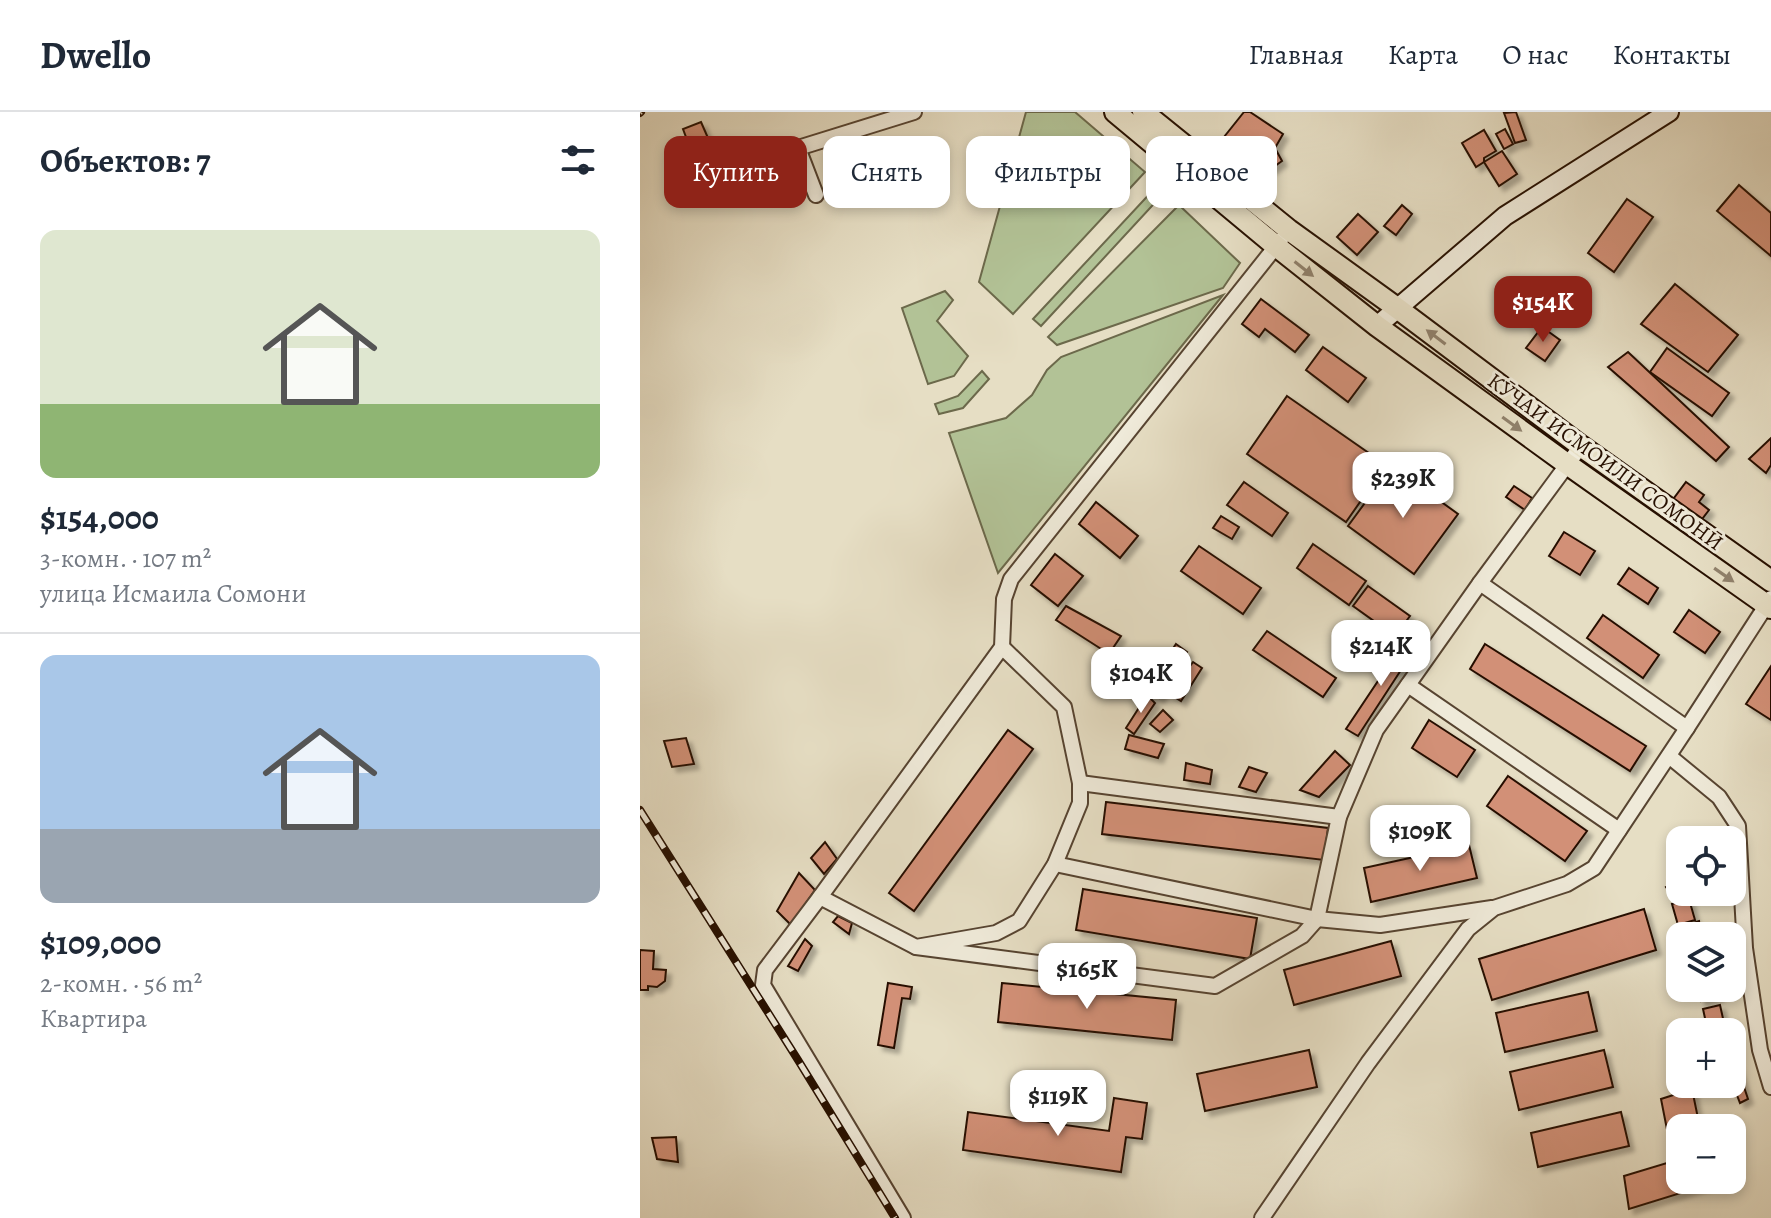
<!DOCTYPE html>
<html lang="ru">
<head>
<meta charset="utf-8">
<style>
	body { margin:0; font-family:Alegreya,serif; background:#f2f2f3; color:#1f2937; height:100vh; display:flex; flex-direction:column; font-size:30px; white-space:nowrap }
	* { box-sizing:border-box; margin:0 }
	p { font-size:26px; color:#747a83 }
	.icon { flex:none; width:44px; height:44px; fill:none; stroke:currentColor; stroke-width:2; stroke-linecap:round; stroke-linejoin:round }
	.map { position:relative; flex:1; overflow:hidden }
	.sheet { display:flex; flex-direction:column; background:#fff; width:640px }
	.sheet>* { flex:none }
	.top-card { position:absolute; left:24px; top:24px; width:760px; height:72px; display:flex; gap:16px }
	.buttons { position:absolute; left:1026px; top:714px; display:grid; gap:16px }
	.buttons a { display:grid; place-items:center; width:80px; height:80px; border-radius:16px; background:#fff; box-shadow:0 4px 12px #0003; font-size:40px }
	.price { position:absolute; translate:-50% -68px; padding:0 18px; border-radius:16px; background:#fff; color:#222; font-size:26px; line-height:52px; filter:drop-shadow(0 2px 4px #0008) }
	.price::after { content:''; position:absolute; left:50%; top:48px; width:24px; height:18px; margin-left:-12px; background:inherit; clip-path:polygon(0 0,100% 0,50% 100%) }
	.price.active { background:#8f2418; color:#fff }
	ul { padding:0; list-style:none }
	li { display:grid; align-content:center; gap:16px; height:424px; padding:0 40px }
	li+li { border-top:2px solid #e0e1e3 }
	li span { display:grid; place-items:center; height:248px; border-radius:16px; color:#555 }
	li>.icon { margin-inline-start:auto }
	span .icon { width:144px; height:144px; fill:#fffc; stroke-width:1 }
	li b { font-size:34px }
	h2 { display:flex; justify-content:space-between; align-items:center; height:96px; padding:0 40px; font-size:34px }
	.chip { padding:0 28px; border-radius:16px; background:#fff; box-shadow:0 4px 12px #0003; font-size:28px; line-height:72px }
	.chip.active { background:#8f2418; color:#fff }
	header { display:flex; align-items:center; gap:48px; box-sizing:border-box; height:112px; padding:0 40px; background:#fff; border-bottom:2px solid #e0e1e3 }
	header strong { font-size:38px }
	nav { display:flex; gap:44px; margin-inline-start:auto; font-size:28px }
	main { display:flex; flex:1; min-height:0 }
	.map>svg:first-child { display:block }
	.green { fill:#b2c296; stroke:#6c694b; stroke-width:2 }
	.building { fill:#d29077; stroke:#271000; stroke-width:2; filter:url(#shadow) }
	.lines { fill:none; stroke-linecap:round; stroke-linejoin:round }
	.minor-casing { stroke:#574431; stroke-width:18 }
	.secondary-casing { stroke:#271000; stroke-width:22 }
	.primary-casing { stroke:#271000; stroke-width:24 }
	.minor { stroke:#efead9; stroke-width:14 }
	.secondary { stroke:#efead9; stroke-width:18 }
	.primary { stroke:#e6dec4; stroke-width:20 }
	.rail-casing { stroke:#271000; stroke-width:8 }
	.rail { stroke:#efead9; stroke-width:5; stroke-dasharray:15; stroke-linecap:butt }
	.oneway { fill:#90816c }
	.labels { text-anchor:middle; stroke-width:6; stroke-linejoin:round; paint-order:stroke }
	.street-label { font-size:22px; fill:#271000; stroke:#efead9 }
</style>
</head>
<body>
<header>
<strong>Dwello</strong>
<nav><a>Главная</a><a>Карта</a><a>О нас</a><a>Контакты</a></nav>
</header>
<main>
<section class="sheet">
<h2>Объектов: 7<svg class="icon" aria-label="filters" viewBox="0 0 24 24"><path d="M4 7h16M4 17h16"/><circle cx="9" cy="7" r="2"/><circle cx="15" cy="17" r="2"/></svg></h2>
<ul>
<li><span style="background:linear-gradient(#dfe7d0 70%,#8fb573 0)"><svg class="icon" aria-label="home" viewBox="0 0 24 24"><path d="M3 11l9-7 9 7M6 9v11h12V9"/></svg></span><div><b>$154,000</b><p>3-комн. · 107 m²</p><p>улица Исмаила Сомони</p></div></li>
<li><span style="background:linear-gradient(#a9c7e8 70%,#9aa5b1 0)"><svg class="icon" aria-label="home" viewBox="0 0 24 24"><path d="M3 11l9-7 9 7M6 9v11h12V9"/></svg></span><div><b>$109,000</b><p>2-комн. · 56 m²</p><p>Квартира</p></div></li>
</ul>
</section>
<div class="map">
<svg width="1131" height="1106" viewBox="0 0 1131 1106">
	<defs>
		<filter id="shadow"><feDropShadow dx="5" dy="5" stdDeviation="2" flood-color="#0004"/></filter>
	</defs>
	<rect width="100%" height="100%" fill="#e6dec4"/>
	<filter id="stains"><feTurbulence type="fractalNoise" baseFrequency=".0025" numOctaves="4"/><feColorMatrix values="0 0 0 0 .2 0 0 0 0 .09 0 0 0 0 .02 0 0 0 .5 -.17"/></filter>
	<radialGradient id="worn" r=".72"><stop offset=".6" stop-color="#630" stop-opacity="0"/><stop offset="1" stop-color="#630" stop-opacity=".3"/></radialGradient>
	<!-- green -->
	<g class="green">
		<path d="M386,0H435L505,60L373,202L339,170Z"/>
		<path d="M516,75L523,82L401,214L393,207Z"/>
		<path d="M539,93L600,151L583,176L417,233L408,225Z"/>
		<path d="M305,179L313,188L297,209L328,244L314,264L288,272L262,196Z"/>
		<path d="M583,183L358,461L309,321L366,306L392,283L407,258L421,245Z"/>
		<path d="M342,259L349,267L323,296L299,302L295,292L318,284Z"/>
	</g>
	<!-- building -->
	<g class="building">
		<path d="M604,0H610L643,22L635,36L642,49L628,59L584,25Z"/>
		<path d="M876,0L886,28L875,31L864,1Z"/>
		<path d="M61,10L68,26L49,33L43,17Z"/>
		<path d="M865,17L873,32L864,37L856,22Z"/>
		<path d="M844,18L856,39L844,46V50L836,55L822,31Z"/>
		<path d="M862,39L877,62L859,74L844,50Z"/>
		<path d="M1099,73L1131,101V144L1077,99Z"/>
		<path d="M987,87L1013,105L974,160L948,141Z"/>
		<path d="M762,93L772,102L756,123L744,114Z"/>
		<path d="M718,102L738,120L717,143L697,125Z"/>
		<path d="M1035,172L1098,223L1068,260L1001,212Z"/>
		<path d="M621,187L669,223L655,240L625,217L619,225L602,212Z"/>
		<path d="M902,215L920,228L905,249L886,236Z"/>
		<path d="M683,235L726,266L708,290L666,258Z"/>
		<path d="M1027,236L1089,281L1072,304L1010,260Z"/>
		<path d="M988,240L1089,335L1076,349L968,255Z"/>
		<path d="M647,284L746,353L706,410L607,342Z"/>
		<path d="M1131,326V353L1126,361L1109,347Z"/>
		<path d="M752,354L818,402L774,462L708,414Z"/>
		<path d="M604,370L648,401L632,424L587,393Z"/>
		<path d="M1046,370L1064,383L1059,390L1069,398L1059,411L1031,390Z"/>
		<path d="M874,374L892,386L885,398L866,385Z"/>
		<path d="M456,390L498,424L480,446L439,412Z"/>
		<path d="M581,404L599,415L592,427L573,416Z"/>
		<path d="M924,420L955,439L940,463L909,444Z"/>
		<path d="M673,432L726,469L709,493L657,456Z"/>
		<path d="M559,434L621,476L603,502L541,459Z"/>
		<path d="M415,442L443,464L418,494L391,473Z"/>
		<path d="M989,456L1018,476L1008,492L978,472Z"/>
		<path d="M728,474L770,504L755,524L713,494Z"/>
		<path d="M426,494L481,524L469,542L416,508Z"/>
		<path d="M1049,498L1080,520L1065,541L1034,520Z"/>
		<path d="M963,503L1019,543L1003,566L947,526Z"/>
		<path d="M627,519L696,566L683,585L613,538Z"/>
		<path d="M766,527L776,535L718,624L706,617Z"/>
		<path d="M536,532L547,540L537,556L526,547Z"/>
		<path d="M845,532L1006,634L990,659L830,557Z"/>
		<path d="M553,550L562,556L541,589L530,582Z"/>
		<path d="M521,552L534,560L519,586L506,579Z"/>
		<path d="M1131,554V608L1106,592Z"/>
		<path d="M507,583L515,591L494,622L486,616Z"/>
		<path d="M523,598L533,608L520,620L510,612Z"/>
		<path d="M789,608L835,638L817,665L772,636Z"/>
		<path d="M368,618L393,637L274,799L249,781Z"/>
		<path d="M489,623L524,632L518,646L485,637Z"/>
		<path d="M46,626L54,652L32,655L24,629Z"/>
		<path d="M695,639L710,653L679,685L660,678Z"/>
		<path d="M546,651L572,658L570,672L544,668Z"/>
		<path d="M609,655L627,661L616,680L599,675Z"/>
		<path d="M868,664L947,719L925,749L847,694Z"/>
		<path d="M466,690L688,716L684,748L462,722Z"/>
		<path d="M185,730L197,747L184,762L171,746Z"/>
		<path d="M829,733L837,766L731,790L724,756Z"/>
		<path d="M159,761L175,778L151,813L137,799Z"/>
		<path d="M1040,767V780H1048L1049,782L1036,789L1026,775Z"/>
		<path d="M443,777L617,806L610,847L436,818Z"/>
		<path d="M1049,787L1055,808L1038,813L1032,792Z"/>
		<path d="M1004,797L1016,838L852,888L839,847Z"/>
		<path d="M198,804L212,811L209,822L193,810Z"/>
		<path d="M1059,809L1061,821L1043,824L1041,815Z"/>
		<path d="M165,827L172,834L158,859L148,854Z"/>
		<path d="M751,829L761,864L654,893L644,858Z"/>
		<path d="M0,838L14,839L13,857L26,858L25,869L17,875L8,874V878H0Z"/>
		<path d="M248,871L272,875L270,887L262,886L254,936L238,933Z"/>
		<path d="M362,871L536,888L532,928L358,910Z"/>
		<path d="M1057,876H1077L1079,884L1061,889Z"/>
		<path d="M948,880L957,919L865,940L856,901Z"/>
		<path d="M1080,893L1086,920H1068L1063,897Z"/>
		<path d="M669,938L677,975L565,999L557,962Z"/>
		<path d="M964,938L973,975L879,998L870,960Z"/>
		<path d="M1097,954L1108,987L1100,991L1092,970V957Z"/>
		<path d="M1052,977L1060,1016H1040V1041L1032,1043L1021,987Z"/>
		<path d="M474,986L507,991L502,1027L486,1025L481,1060L323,1038L328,1000L469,1019Z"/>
		<path d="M981,1000L989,1034L898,1055L891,1021Z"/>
		<path d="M36,1025L38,1050L17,1047L12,1026Z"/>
		<path d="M1040,1047V1068H1068L1070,1072L989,1097L984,1064Z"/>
	</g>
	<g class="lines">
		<defs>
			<g id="minor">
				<path d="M176,83L158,36L274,0"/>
				<path d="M840,471L1047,616"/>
				<path d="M768,573L979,718"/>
				<path d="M1029,644L1079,685L1098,714L1105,836L1120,938L1131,975"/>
				<path d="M440,671L699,705"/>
				<path d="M415,752L677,807L740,813L852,796"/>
				<path d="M180,785L276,835L356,821L379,809L415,752L440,691V671L424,595L362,535"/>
				<path d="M276,835L575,874L662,824L677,807L699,705L736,618L840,471L941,334"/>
				<path d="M263,1106L123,873L125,858L180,785L362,535L364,487L371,467L641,128"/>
				<path d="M622,1106L728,951L828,817L854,796L927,772L954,756L1047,616L1131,486"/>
			</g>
			<path id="secondary" d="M737,214L865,104L1029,0"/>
			<g id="primary">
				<path d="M475,0L636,134L737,214L927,352L1131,496"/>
				<path d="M503,0L649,118L757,196L941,334L1131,469"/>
			</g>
		</defs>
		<!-- minor casing -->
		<use href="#minor" class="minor-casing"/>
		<!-- secondary casing -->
		<use href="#secondary" class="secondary-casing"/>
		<!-- primary casing -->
		<use href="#primary" class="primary-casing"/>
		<!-- minor -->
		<use href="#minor" class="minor"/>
		<!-- secondary -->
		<use href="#secondary" class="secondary"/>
		<!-- primary -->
		<use href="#primary" class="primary"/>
		<defs>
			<g id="rail">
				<path d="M0,1L1,0"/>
				<path d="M0,698L158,948L255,1106"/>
			</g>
		</defs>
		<!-- rail casing -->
		<use href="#rail" class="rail-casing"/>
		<!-- rail -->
		<use href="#rail" class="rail"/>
	</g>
	<!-- one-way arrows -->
	<defs><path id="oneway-solid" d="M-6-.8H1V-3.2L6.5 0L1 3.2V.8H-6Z" transform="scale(2)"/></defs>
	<g class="oneway">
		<use href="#oneway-solid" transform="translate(664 157) rotate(38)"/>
		<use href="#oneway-solid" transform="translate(796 225) rotate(-143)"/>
		<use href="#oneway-solid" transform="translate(872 312) rotate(36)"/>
		<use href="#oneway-solid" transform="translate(1084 463) rotate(35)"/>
	</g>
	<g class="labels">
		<!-- street labels -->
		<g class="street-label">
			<text transform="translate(966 349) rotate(36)" y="8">КӮЧАИ ИСМОИЛИ СОМОНӢ</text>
		</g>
	</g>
	<rect width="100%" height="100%" filter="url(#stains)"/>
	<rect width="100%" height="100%" fill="url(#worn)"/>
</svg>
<div class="buttons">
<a><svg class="icon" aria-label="locate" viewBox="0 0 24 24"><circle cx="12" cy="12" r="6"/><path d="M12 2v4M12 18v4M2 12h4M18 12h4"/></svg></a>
<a><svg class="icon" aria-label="layers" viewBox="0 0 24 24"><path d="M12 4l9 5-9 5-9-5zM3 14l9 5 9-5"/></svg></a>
<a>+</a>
<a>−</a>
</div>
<b class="price active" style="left:903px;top:232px">$154K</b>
<b class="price" style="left:763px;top:408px">$239K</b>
<b class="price" style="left:741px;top:576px">$214K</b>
<b class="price" style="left:501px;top:603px">$104K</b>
<b class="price" style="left:780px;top:761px">$109K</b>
<b class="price" style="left:447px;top:899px">$165K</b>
<b class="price" style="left:418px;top:1026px">$119K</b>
<div class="top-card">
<a class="chip active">Купить</a>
<a class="chip">Снять</a>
<a class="chip">Фильтры</a>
<a class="chip">Новое</a>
</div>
</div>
</main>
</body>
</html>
